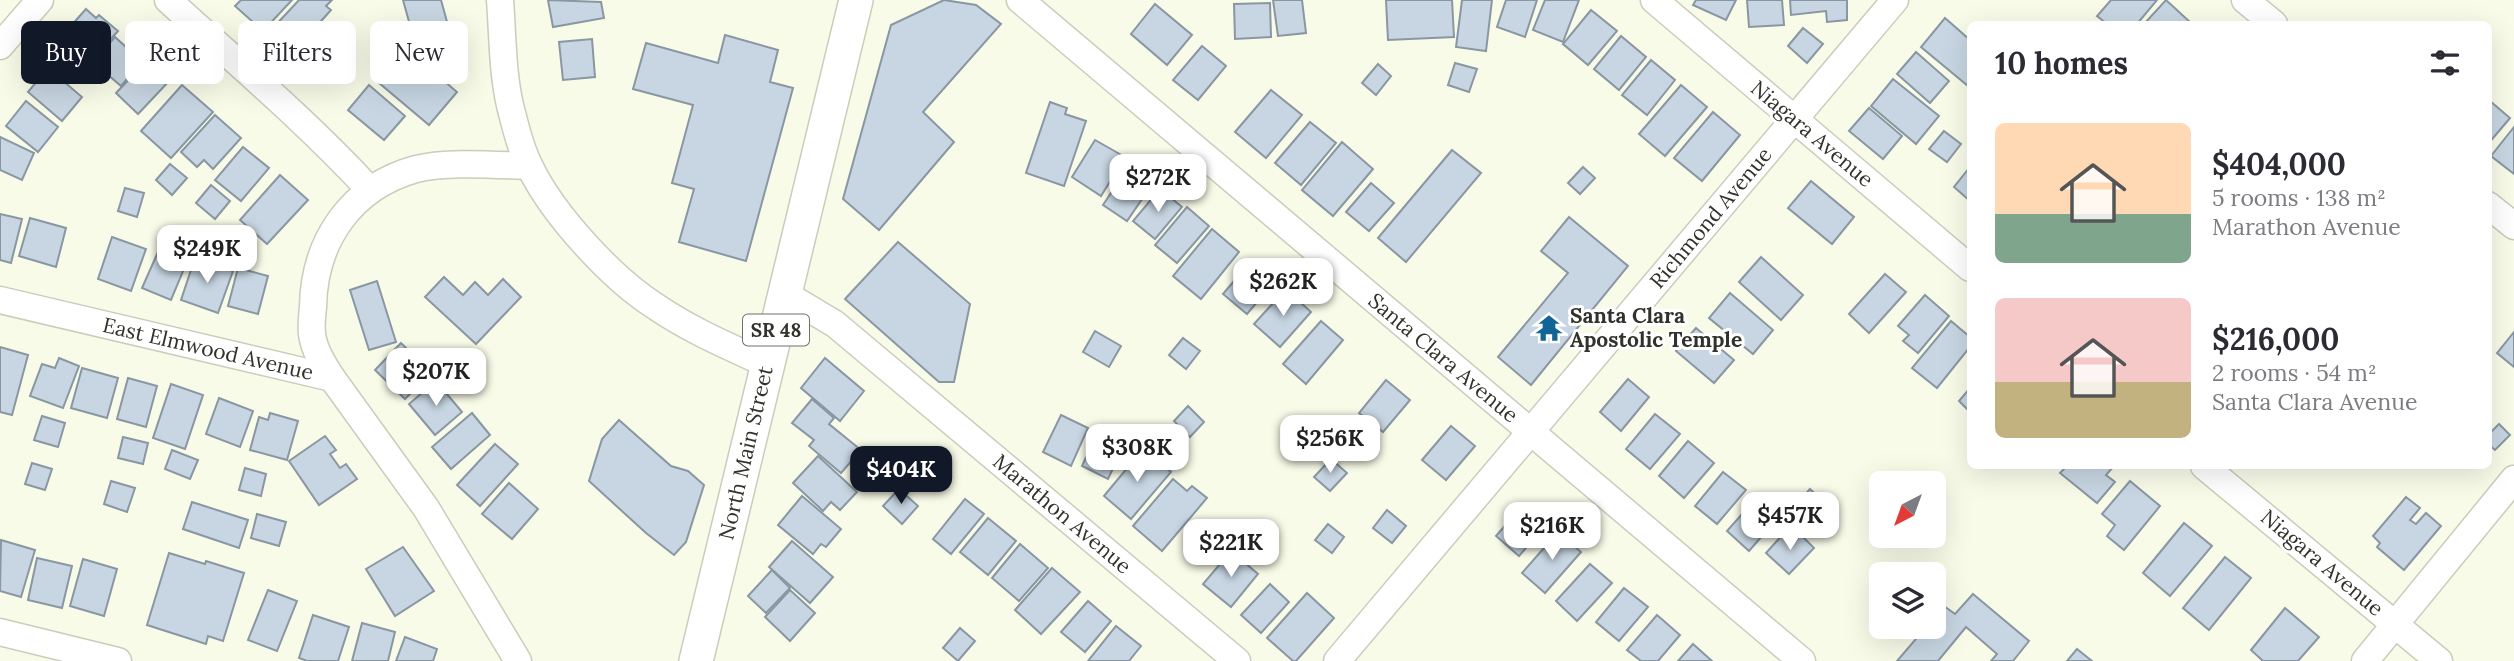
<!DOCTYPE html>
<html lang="en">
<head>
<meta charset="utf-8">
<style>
	body { margin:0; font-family:Lora,serif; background:#f2f2f3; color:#2b2b33; height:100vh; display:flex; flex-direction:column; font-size:26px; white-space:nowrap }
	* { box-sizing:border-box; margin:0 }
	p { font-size:23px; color:#7c7c81 }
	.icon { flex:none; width:38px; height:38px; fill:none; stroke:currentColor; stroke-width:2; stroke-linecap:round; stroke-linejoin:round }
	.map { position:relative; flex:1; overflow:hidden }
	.side { position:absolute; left:1967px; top:21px; width:525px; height:448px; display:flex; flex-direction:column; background:#fff; border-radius:10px; box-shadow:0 7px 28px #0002 }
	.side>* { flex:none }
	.top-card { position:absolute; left:21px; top:21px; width:665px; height:63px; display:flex; gap:14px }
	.needle { width:46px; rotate:221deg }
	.controls { position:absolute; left:1869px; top:471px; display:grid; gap:14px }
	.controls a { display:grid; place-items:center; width:77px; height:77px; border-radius:10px; background:#fff; box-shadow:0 7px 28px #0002; font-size:35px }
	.price { position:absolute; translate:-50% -60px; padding:0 16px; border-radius:14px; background:#fff; color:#222; font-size:23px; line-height:46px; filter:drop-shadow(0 2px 4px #0008) }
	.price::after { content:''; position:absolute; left:50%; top:42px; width:21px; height:16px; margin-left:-10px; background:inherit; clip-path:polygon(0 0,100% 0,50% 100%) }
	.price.active { background:#111827; color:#fff }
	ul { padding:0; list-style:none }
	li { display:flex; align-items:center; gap:21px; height:175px; padding:0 28px }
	li span { display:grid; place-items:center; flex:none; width:196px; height:140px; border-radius:10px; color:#555 }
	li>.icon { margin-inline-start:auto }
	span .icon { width:84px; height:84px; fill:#fffc; stroke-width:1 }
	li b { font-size:30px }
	h2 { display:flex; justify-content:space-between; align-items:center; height:84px; padding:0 28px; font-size:30px }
	.pill { padding:0 24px; border-radius:10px; background:#fff; box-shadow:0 7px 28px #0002; font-size:24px; line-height:63px }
	.pill.active { background:#111827; color:#fff }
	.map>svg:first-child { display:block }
	.building { fill:#c7d6e2; stroke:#8997a2; stroke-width:2 }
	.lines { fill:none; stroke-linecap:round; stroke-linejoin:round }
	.minor-casing { stroke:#cbccbb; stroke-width:29 }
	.major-casing { stroke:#cbccbb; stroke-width:36 }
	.minor { stroke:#fff; stroke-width:26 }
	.major { stroke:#fff; stroke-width:33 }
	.labels { text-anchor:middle; stroke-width:6; stroke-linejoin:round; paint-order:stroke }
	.shield { fill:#fff; stroke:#6f706b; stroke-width:2 }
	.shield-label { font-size:19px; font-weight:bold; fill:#31322b }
	.street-label { font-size:21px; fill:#31322b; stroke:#fff }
	.poi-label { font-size:21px; font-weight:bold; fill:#31322b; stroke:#fff; text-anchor:start }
</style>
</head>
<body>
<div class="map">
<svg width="2514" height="661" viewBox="0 0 2514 661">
	<rect width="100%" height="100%" fill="#f9fbe9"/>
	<!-- building -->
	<g class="building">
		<path d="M241,0H292L263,31L235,6Z"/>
		<path d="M299,0H332L326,6L331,10L295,50L272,29Z"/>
		<path d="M403,0H441L449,29L413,36Z"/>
		<path d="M548,0L601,2L604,18L553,27Z"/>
		<path d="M944,0L976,5L1001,24L923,112L954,142L879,230L843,199L891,25Z"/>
		<path d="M1273,0H1302L1306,33L1278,36Z"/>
		<path d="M1386,0H1452L1454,37L1388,40Z"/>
		<path d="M1462,0H1492L1486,51L1456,47Z"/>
		<path d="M1506,0H1537L1525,37L1497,27Z"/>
		<path d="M1545,0H1579L1563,42L1533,30Z"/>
		<path d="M1696,0H1736L1726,20L1693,5Z"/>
		<path d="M1747,0H1782L1784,25L1749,27Z"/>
		<path d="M1790,0H1847V20L1827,22L1826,11L1791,15Z"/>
		<path d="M2111,0H2157L2137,24H2107L2097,16Z"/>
		<path d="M2166,0L2191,23L2189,24H2144Z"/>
		<path d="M1270,3L1271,37L1235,39L1234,4Z"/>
		<path d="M1155,4L1192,35L1167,65L1131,34Z"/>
		<path d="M86,9L96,18L99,15L118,31L89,63L61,37Z"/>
		<path d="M1591,10L1617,31L1588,65L1563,44Z"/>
		<path d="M1945,18L1970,40V83L1968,86L1921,47Z"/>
		<path d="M1803,28L1823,44L1807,63L1788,46Z"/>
		<path d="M725,35L778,50L770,82L793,88L746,261L679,242L694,189L672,183L693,105L633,89L646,43L718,63Z"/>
		<path d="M1621,36L1646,57L1619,90L1594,69Z"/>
		<path d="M115,37L127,48L132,42L148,55L121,86L93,62Z"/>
		<path d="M592,39L595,77L563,80L559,42Z"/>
		<path d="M400,43L457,92L429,125L372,77Z"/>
		<path d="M1202,46L1226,66L1198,100L1173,80Z"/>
		<path d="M1916,52L1949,81L1930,103L1897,74Z"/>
		<path d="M150,57L172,78L138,114L116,93Z"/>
		<path d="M1651,60L1675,80L1647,115L1622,95Z"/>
		<path d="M1455,63L1477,69L1469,92L1448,85Z"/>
		<path d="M1378,64L1391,76L1376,95L1362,83Z"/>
		<path d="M48,68L82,97L62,121L28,92Z"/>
		<path d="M1893,79L1939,116L1916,144L1871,106Z"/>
		<path d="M182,85L213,112L171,158L141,131Z"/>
		<path d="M369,85L405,116L384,140L348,110Z"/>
		<path d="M1681,85L1707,107L1665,156L1639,134Z"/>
		<path d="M1271,90L1302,115L1266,158L1235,132Z"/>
		<path d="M26,101L58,127L38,152L6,126Z"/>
		<path d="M2490,101L2510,118L2488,144V103Z"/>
		<path d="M1050,102L1067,108L1065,114L1086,121L1064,186L1026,173Z"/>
		<path d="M1869,108L1902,136L1883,159L1849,131Z"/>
		<path d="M1713,112L1740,135L1702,181L1674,158Z"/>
		<path d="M215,115L241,138L213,169L204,160L197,167L181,152Z"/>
		<path d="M1310,122L1336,143L1301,185L1275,163Z"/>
		<path d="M2514,127V174L2491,156Z"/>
		<path d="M1944,131L1961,144L1947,162L1929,149Z"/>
		<path d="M0,137L34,153L22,180L0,170Z"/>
		<path d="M1095,140L1125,157L1101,196L1072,177Z"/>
		<path d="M1342,142L1373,169L1333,216L1302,190Z"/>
		<path d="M243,147L269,168L241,201L215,180Z"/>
		<path d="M1452,150L1481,173L1406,262L1378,238Z"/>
		<path d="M170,164L187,178L172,195L156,180Z"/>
		<path d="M1129,166L1153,183L1127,221L1103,205Z"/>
		<path d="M1583,167L1595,178L1580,194L1568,183Z"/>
		<path d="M1970,167V201L1954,187Z"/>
		<path d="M280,175L308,200L267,244L240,220Z"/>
		<path d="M1811,181L1854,217L1832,244L1788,208Z"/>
		<path d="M1371,183L1394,203L1369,231L1346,212Z"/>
		<path d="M211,185L230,201L215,219L196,203Z"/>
		<path d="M125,188L144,193L137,217L118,211Z"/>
		<path d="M1160,189L1182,207L1155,239L1133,221Z"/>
		<path d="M1187,207L1209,226L1177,263L1155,245Z"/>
		<path d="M0,214L22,219L11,263L0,260Z"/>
		<path d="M1569,217L1628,266L1531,385L1498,357L1568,273L1541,251Z"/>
		<path d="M30,218L66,228L56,267L19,256Z"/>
		<path d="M1212,229L1239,252L1201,299L1173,276Z"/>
		<path d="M112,237L146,249L131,291L98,279Z"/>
		<path d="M898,242L970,304L954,382H939L845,299Z"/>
		<path d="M158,252L186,264L171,300L142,288Z"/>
		<path d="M1761,257L1803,295L1781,320L1739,282Z"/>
		<path d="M195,258L233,271L218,313L181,300Z"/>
		<path d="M1251,261L1275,281L1247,314L1223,294Z"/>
		<path d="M238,268L268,276L258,314L228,306Z"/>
		<path d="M1885,274L1906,292L1869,333L1849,314Z"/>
		<path d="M444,277L463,295L475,282L488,295L503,279L521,297L476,344L425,297Z"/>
		<path d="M377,281L396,342L369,350L350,290Z"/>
		<path d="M1286,289L1311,312L1280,347L1254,324Z"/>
		<path d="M1730,293L1773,330L1753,354L1709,318Z"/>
		<path d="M1925,295L1949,316L1918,353L1903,341L1909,335L1898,326Z"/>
		<path d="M1321,321L1343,340L1306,384L1283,364Z"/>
		<path d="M1951,321L1970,337V347L1937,388L1912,368Z"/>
		<path d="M1696,328L1734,360L1714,383L1676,351Z"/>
		<path d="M1095,331L1121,346L1109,367L1083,352Z"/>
		<path d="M2514,332V367L2497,353Z"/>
		<path d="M1183,338L1200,351L1186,369L1169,355Z"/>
		<path d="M401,343L420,362L421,359L433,370L405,399L375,370Z"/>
		<path d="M0,347L28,355L12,415L0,412Z"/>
		<path d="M59,358L79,366L63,408L30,396L42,364L55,368Z"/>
		<path d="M825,358L864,391L840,421L801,388Z"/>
		<path d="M82,368L118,378L107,418L71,408Z"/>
		<path d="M128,378L157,386L146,427L117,419Z"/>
		<path d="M1628,379L1649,397L1621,431L1600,412Z"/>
		<path d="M1386,380L1410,400L1383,432L1359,413Z"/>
		<path d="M436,381L462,412L435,435L409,404Z"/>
		<path d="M171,384L203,395L185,449L153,438Z"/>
		<path d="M1970,388V412L1959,401Z"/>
		<path d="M219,398L253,411L240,447L206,434Z"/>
		<path d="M812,399L834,418L829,424L861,450L841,473L809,446L814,440L792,423Z"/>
		<path d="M1188,406L1204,422L1190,437L1174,421Z"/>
		<path d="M270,413L298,421L287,460L250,450L259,417L268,420Z"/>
		<path d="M472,413L490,435L451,469L432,447Z"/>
		<path d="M1655,414L1680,434L1650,469L1626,449Z"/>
		<path d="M1061,415L1088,428L1071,466L1043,452Z"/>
		<path d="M42,416L65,423L58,447L34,440Z"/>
		<path d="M619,420L671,466L688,471L704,485L686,542L674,555L646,533L589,481L602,439Z"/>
		<path d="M2499,424L2510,435L2495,450L2488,444V435Z"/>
		<path d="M1451,426L1475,446L1446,480L1422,460Z"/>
		<path d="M325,436L336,450L330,454L340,468L346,464L357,479L319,505L289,461Z"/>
		<path d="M123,437L148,443L143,464L118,458Z"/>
		<path d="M1688,441L1714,463L1684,498L1659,476Z"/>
		<path d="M495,444L518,464L480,506L457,485Z"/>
		<path d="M1092,444L1119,456L1108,479L1082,466Z"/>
		<path d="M1143,449L1171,472L1131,519L1104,496Z"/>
		<path d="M172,450L198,460L190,479L165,469Z"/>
		<path d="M818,456L857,492L840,510L831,502L823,511L793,483Z"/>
		<path d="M1331,459L1347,473L1330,491L1314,477Z"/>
		<path d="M32,463L52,469L45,490L25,484Z"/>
		<path d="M2067,466H2114L2106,475L2115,482L2097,503L2060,473Z"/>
		<path d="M245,468L266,474L261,496L239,490Z"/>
		<path d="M1723,472L1746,490L1717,524L1695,506Z"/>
		<path d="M1173,479L1187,491L1192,486L1207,498L1162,551L1133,526Z"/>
		<path d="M111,481L135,488L127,512L104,504Z"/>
		<path d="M2130,481L2160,506L2124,550L2107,536L2115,525L2102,514Z"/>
		<path d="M509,483L538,509L512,539L482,514Z"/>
		<path d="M899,489L918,506L902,524L883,506Z"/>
		<path d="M1810,489L1828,506L1810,526L1792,509Z"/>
		<path d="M1760,494L1773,506L1767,512L1776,520L1749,551L1727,531Z"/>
		<path d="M802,496L841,529L826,547L821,544L813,554L778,525Z"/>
		<path d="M2406,497L2420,508L2410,520L2416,524L2426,513L2441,526L2404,570L2377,547L2380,543L2373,536Z"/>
		<path d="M965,499L984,514L951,554L933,539Z"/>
		<path d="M192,502L248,520L239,548L183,529Z"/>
		<path d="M1523,505L1546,525L1519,556L1496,536Z"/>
		<path d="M1387,510L1406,526L1392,543L1373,528Z"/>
		<path d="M257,514L286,522L279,546L251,538Z"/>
		<path d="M988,518L1016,541L988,575L960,552Z"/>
		<path d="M2184,523L2212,546L2170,596L2143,573Z"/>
		<path d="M1328,524L1344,537L1332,553L1315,540Z"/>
		<path d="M1558,532L1581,552L1545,593L1522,573Z"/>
		<path d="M1785,532L1795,541L1801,535L1814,548L1789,574L1766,553Z"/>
		<path d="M1,540L35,550L21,597L0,591Z"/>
		<path d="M792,541L833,577L810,603L769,567Z"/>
		<path d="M1020,544L1048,568L1019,601L992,578Z"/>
		<path d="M403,547L434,591L395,616L366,569Z"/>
		<path d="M1231,551L1258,574L1231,607L1203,584Z"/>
		<path d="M169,553L205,564L206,561L244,573L223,641L208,636L206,644L147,625Z"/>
		<path d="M2225,557L2251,578L2209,630L2183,608Z"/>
		<path d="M37,558L72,566L62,608L28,600Z"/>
		<path d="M83,559L117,569L104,616L70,606Z"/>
		<path d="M1590,564L1612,583L1577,621L1556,601Z"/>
		<path d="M1052,568L1080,592L1041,634L1015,610Z"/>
		<path d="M772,570L790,588L766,613L748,596Z"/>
		<path d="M1270,584L1289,602L1261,633L1241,615Z"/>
		<path d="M1624,588L1648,607L1619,641L1596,622Z"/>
		<path d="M268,590L297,601L277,651L248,640Z"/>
		<path d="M790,590L815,613L790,641L765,617Z"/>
		<path d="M1307,593L1334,618L1296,661H1293L1267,638Z"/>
		<path d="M1973,594L2029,641L2013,661H1991L1997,654L1966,627L1938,661H1897L1927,626H1934V618L1944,606L1955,614Z"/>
		<path d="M1088,601L1111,621L1085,652L1061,632Z"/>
		<path d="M2285,608L2319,637L2298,661H2263L2251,650Z"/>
		<path d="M313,615L349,627L338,661H307L299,658Z"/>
		<path d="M1657,615L1680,635L1658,661H1641L1627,650Z"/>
		<path d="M362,623L395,632L388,661H352Z"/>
		<path d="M1116,626L1141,646L1129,661H1088Z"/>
		<path d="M960,628L975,641L958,661L943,648Z"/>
		<path d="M405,637L437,649L433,661H396Z"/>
		<path d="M1693,644L1712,661H1678Z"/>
		<path d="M2077,649L2092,661H2067Z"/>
	</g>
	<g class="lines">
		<defs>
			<g id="minor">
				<path d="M168,0C236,62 307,122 369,189"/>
				<path d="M500,0C503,39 502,79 513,117C517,133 522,152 530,167C553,215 613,280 658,308C692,331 730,347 767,364"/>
				<path d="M1020,0L1802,661"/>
				<path d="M1654,0L1970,268"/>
				<path d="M2245,0L2274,24"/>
				<path d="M0,46L40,0"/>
				<path d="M2488,205L2514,226"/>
				<path d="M785,294L835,324L1237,661"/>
				<path d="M0,300L332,378L426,508L518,661"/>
				<path d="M332,378C323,364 314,350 312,334C311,326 312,316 313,307C314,241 351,187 416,169C447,161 496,165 529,166"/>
				<path d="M2204,466L2439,661"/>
				<path d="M0,632L118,661"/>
				<path d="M1337,661L1895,0"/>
				<path d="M2365,661L2514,479"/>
			</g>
			<path id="major" d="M696,661L856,0"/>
		</defs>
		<!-- minor casing -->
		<use href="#minor" class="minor-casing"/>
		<!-- major casing -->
		<use href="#major" class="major-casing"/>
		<!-- minor -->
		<use href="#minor" class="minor"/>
		<!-- major -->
		<use href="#major" class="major"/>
	</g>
	<!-- icons -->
	<defs>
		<symbol id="temple-bare" viewBox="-9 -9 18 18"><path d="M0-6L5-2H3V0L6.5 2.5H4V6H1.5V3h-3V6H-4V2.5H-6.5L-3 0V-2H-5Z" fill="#116495" stroke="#fff" stroke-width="2.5" paint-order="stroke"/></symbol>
	</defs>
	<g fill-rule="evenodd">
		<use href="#temple-bare" x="1530" y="309" width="38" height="38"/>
	</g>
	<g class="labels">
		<!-- shield labels -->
		<rect class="shield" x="743" y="314.5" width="66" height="31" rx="5"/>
		<g class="shield-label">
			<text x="776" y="337">SR 48</text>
		</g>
		<!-- street labels -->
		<g class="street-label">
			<text transform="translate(1812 134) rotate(40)" y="7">Niagara Avenue</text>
			<text transform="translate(1711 218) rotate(-50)" y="7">Richmond Avenue</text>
			<text transform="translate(208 349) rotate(13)" y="7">East Elmwood Avenue</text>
			<text transform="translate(1443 358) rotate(40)" y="7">Santa Clara Avenue</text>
			<text transform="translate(746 453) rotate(-77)" y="7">North Main Street</text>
			<text transform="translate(1062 514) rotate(40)" y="7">Marathon Avenue</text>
			<text transform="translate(2322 563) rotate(40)" y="7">Niagara Avenue</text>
		</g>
		<!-- poi labels -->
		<g class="poi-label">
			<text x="1570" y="323">Santa Clara<tspan x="1570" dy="24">Apostolic Temple</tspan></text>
		</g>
	</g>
</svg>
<div class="controls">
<a><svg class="needle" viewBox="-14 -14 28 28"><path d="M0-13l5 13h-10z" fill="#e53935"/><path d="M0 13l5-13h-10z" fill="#7c7c81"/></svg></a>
<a><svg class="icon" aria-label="layers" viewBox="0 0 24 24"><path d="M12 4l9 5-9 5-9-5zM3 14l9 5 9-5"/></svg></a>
</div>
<b class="price" style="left:1158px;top:214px">$272K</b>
<b class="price" style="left:207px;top:285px">$249K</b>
<b class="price" style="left:1283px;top:318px">$262K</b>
<b class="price" style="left:436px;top:408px">$207K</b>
<b class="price" style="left:1330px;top:475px">$256K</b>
<b class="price" style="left:1137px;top:484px">$308K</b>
<b class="price active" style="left:901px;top:506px">$404K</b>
<b class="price" style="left:1790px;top:552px">$457K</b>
<b class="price" style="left:1552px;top:562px">$216K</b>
<b class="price" style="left:1231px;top:579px">$221K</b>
<div class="top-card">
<a class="pill active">Buy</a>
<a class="pill">Rent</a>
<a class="pill">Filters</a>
<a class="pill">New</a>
</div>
<section class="side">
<h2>10 homes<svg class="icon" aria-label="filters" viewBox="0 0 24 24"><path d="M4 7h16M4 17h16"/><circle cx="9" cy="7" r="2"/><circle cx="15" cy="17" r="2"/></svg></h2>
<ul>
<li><span style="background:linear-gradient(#ffd9b3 65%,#7fa58c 0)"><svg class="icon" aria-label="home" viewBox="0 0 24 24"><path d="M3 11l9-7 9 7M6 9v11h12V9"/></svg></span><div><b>$404,000</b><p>5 rooms · 138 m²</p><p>Marathon Avenue</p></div></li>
<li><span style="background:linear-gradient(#f6c9c9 60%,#c2b280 0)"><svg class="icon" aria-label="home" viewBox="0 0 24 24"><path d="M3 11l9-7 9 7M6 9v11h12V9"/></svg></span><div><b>$216,000</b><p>2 rooms · 54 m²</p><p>Santa Clara Avenue</p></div></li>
</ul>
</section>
</div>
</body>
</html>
